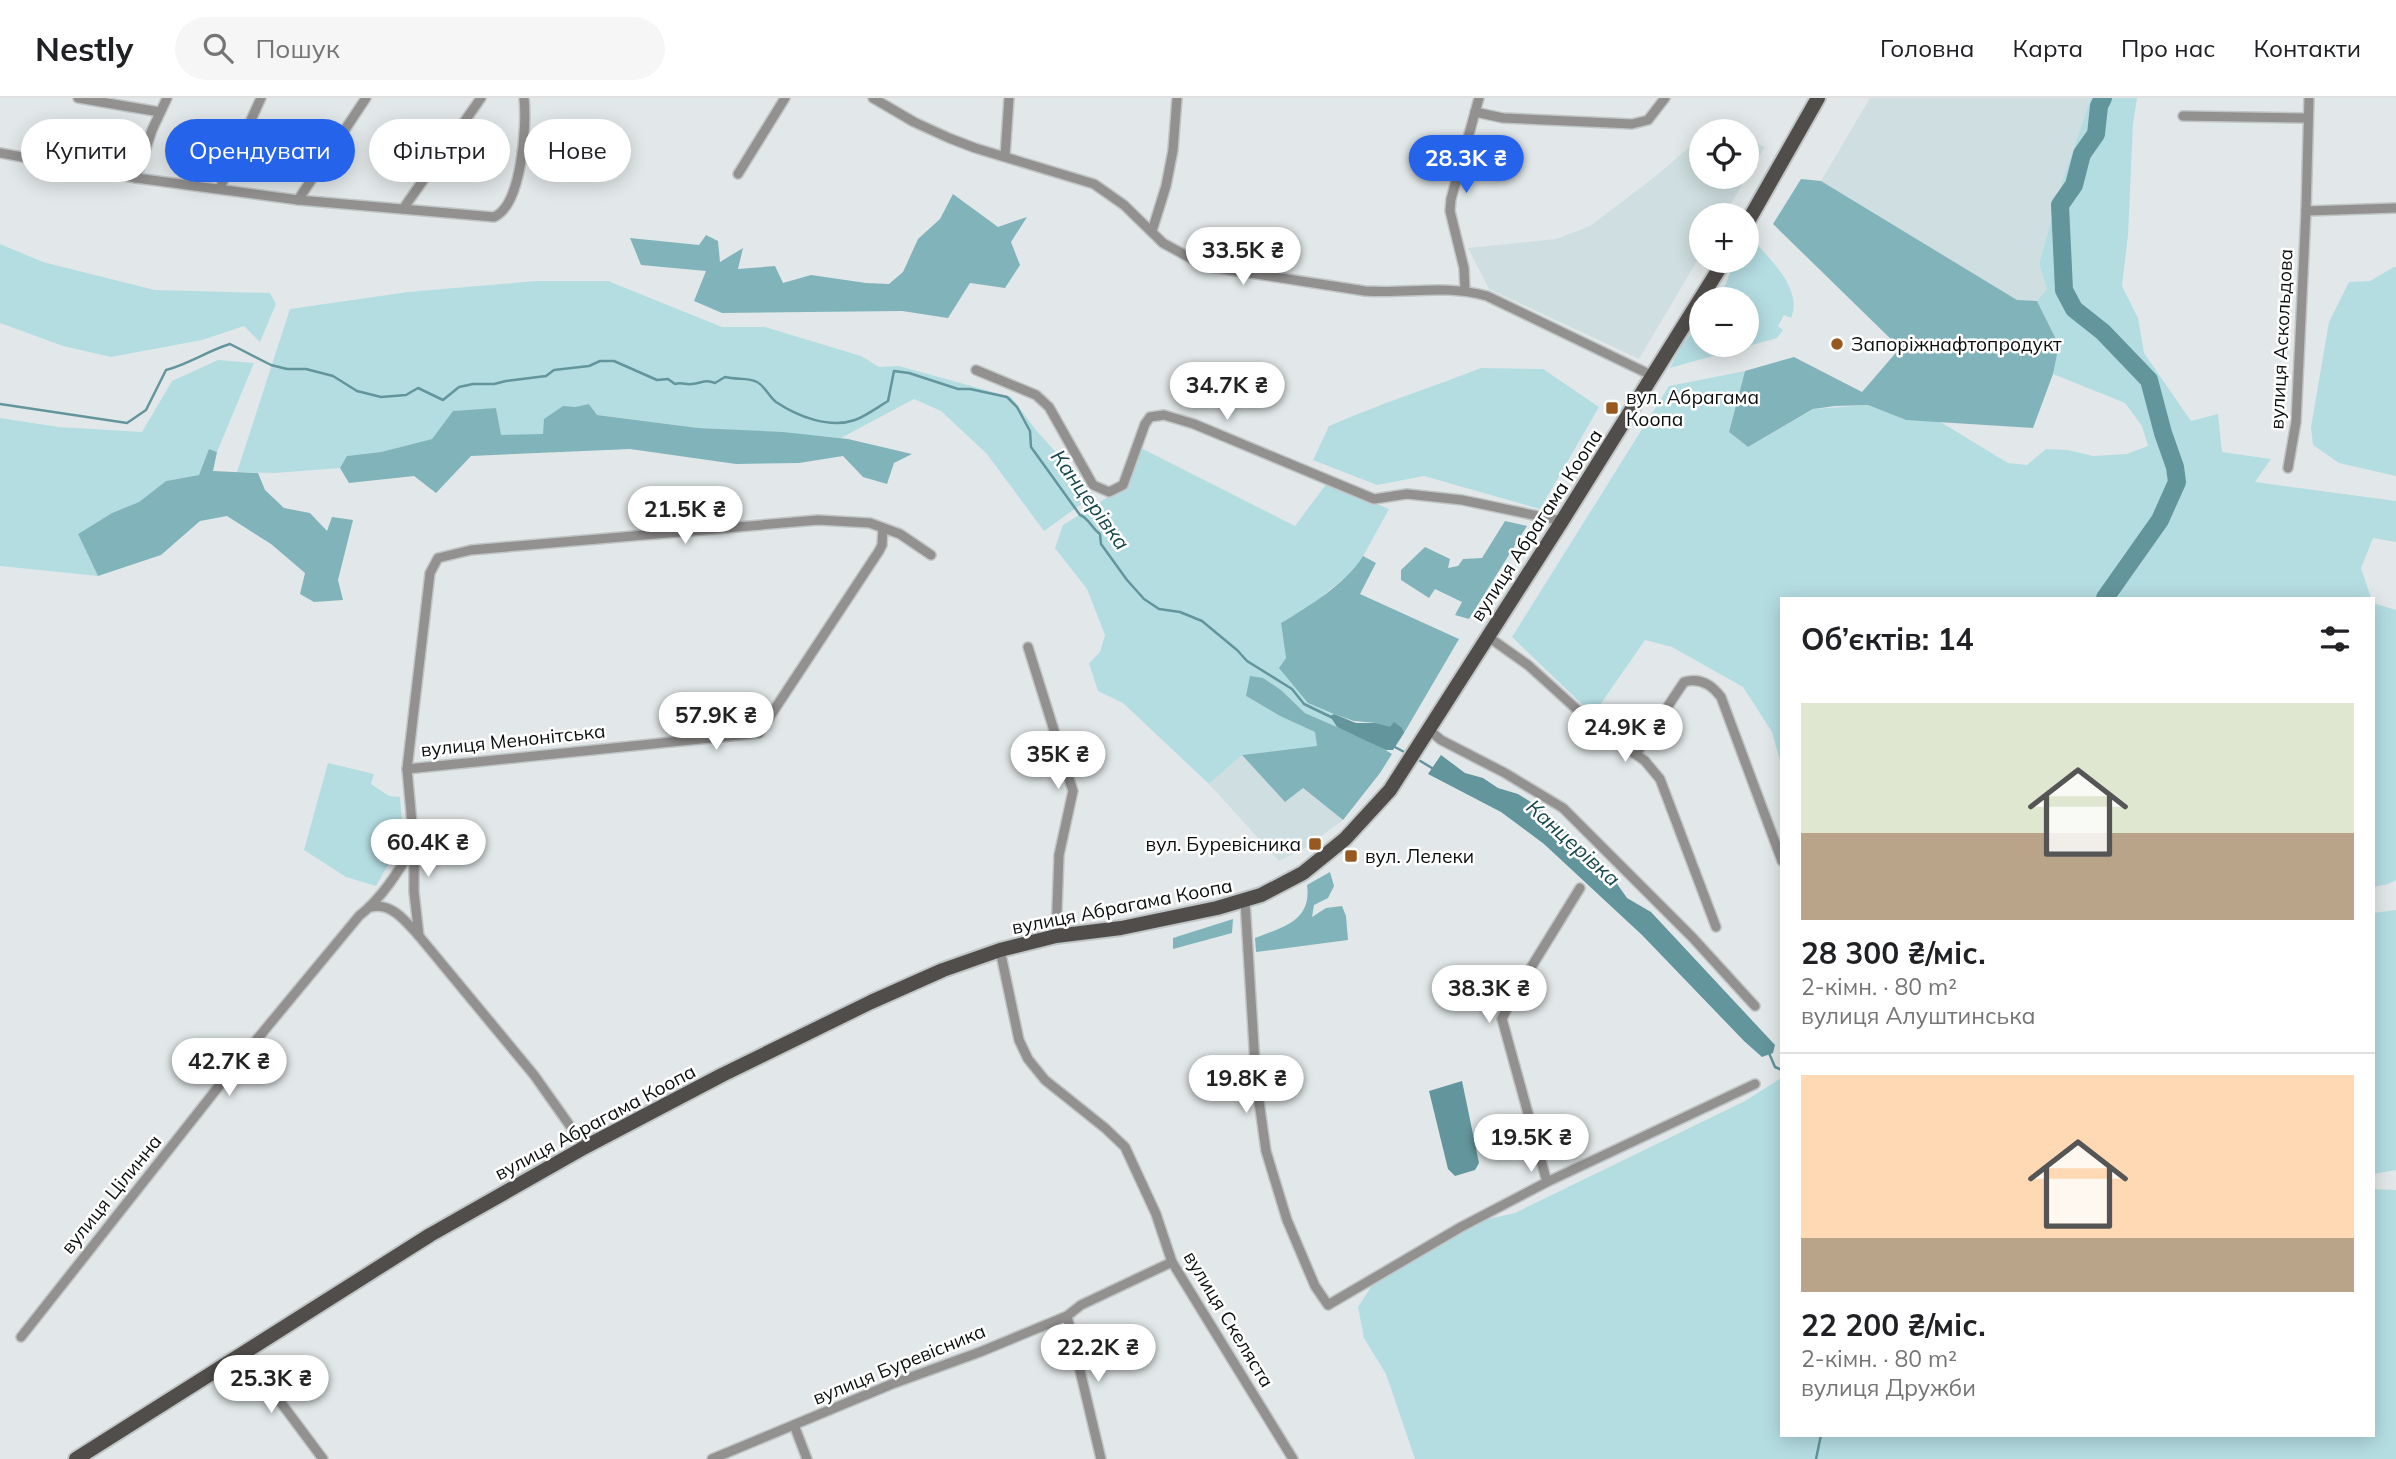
<!DOCTYPE html>
<html lang="uk">
<head>
<meta charset="utf-8">
<style>
	body { margin:0; font-family:Mulish,sans-serif; background:#f6f6f6; color:#202124; height:100vh; display:flex; flex-direction:column; font-size:26px; white-space:nowrap }
	* { box-sizing:border-box; margin:0 }
	p { font-size:23px; color:#757577 }
	.icon { flex:none; width:38px; height:38px; fill:none; stroke:currentColor; stroke-width:2; stroke-linecap:round; stroke-linejoin:round }
	.map { position:relative; flex:1; overflow:hidden }
	.sheet { position:absolute; left:1780px; top:499px; width:595px; height:840px; display:flex; flex-direction:column; background:#fff; border-radius:0px; box-shadow:0 4px 18px #0003 }
	.sheet>* { flex:none }
	.guide { position:absolute; left:21px; top:21px; width:665px; height:63px; display:flex; gap:14px }
	.controls { position:absolute; left:1689px; top:21px; display:grid; gap:14px }
	.controls a { display:grid; place-items:center; width:70px; height:70px; border-radius:50%; background:#fff; box-shadow:0 4px 18px #0003; font-size:35px }
	.price { position:absolute; translate:-50% -60px; padding:0 16px; border-radius:24px; background:#fff; color:#222; font-size:23px; line-height:46px; filter:drop-shadow(0 2px 4px #0008) }
	.price::after { content:''; position:absolute; left:50%; top:42px; width:21px; height:16px; margin-left:-10px; background:inherit; clip-path:polygon(0 0,100% 0,50% 100%) }
	.price.active { background:#2563eb; color:#fff }
	ul { padding:0; list-style:none }
	li { display:grid; align-content:center; gap:14px; height:371px; padding:0 21px }
	li+li { border-top:2px solid #e0e0e0 }
	li span { display:grid; place-items:center; height:217px; border-radius:0px; color:#555 }
	li>.icon { margin-inline-start:auto }
	span .icon { width:126px; height:126px; fill:#fffc; stroke-width:1 }
	li b { font-size:30px }
	h2 { display:flex; justify-content:space-between; align-items:center; height:84px; padding:0 21px; font-size:30px }
	.pill { padding:0 24px; border-radius:32px; background:#fff; box-shadow:0 4px 18px #0003; font-size:24px; line-height:63px }
	.pill.active { background:#2563eb; color:#fff }
	header { display:flex; align-items:center; gap:42px; box-sizing:border-box; height:98px; padding:0 35px; background:#fff; border-bottom:2px solid #e0e0e0 }
	header strong { font-size:33px }
	nav { display:flex; gap:38px; margin-inline-start:auto; font-size:24px }
	.search { width:490px; height:63px; background:#f6f6f6; display:flex; align-items:center; gap:18px; box-sizing:border-box; padding:0 24px; border-radius:38px; color:#757577; font-size:26px }
	.map>svg:first-child { display:block }
	.built { fill:#cfdee0 }
	.green { fill:#b4dde2 }
	.forest { fill:#80b4ba }
	.water { fill:#63959c }
	.lines { fill:none; stroke-linecap:round; stroke-linejoin:round }
	.stream { stroke:#63959c; stroke-width:2.5 }
	.river { stroke:#63959c; stroke-width:18 }
	.minor-casing { stroke:#c0c5c6; stroke-width:12 }
	.primary-casing { stroke:#c0c5c6; stroke-width:18 }
	.minor { stroke:#939190; stroke-width:9 }
	.primary { stroke:#504d4a; stroke-width:14 }
	.poi-dot { fill:#97591f; stroke:#fff; stroke-width:2.5 }
	.labels { text-anchor:middle; stroke-width:5; stroke-linejoin:round; paint-order:stroke }
	.street-label { font-size:19px; fill:#0c0e0e; stroke:#fff }
	.poi-label { font-size:19px; fill:#0c0e0e; stroke:#fff; text-anchor:start }
	.water-label { font-size:21px; font-style:italic; fill:#18474d; stroke:#fff }
</style>
</head>
<body>
<header>
<strong>Nestly</strong>
<div class="search"><svg class="icon" aria-label="search" viewBox="0 0 24 24"><circle cx="10" cy="10" r="6"/><path d="M15 15l6 6"/></svg>Пошук</div>
<nav><a>Головна</a><a>Карта</a><a>Про нас</a><a>Контакти</a></nav>
</header>
<div class="map">
<svg width="2396" height="1361" viewBox="0 0 2396 1361">
	<rect width="100%" height="100%" fill="#e2e8e9"/>
	<!-- built -->
	<g class="built">
		<path d="M1870,0H2091L2062,84L2039,166L2047,191L2037,203L2017,202L1821,83Z"/>
		<path d="M1701,39V79H1746L1747,41L1765,49L1724,117H1701V156L1639,261L1489,191L1468,150L1556,141L1590,128L1656,78Z"/>
		<path d="M1242,657L1285,704L1302,690L1343,722L1305,750L1279,763L1209,686Z"/>
	</g>
	<!-- green -->
	<g class="green">
		<path d="M2091,0H2137L2133,26L2128,137L2122,188L2138,220L2144,255L2191,323L2218,316L2222,354L2271,361L2255,384L2396,403V444L2373,440L2361,470L2371,500H1782L1781,667L1772,634L1743,589L1672,549L1645,542L1593,617L1512,539L1669,288L1745,273L1729,334L1748,349L1814,311L1868,307L1906,322L1939,323L2008,365L2027,367L2046,351L2068,352L2093,358L2127,356L2148,348L2142,328L2125,305L2053,276L2059,247L2037,203L2047,191L2039,166L2062,84Z"/>
		<path d="M1749,137C1767,159 1804,190 1791,220L1784,217L1778,228L1783,232L1777,240L1670,270L1680,249L1701,224V247H1746V201H1717L1726,186L1734,163H1746L1747,142Z"/>
		<path d="M0,146L43,164L155,192L270,195L276,206L260,244L244,228L202,242L111,259L63,248L0,225Z"/>
		<path d="M2394,169H2396V378L2339,365L2313,347L2311,329L2329,224L2349,184L2370,183Z"/>
		<path d="M536,183H608L722,229H765L861,258L879,269L899,268L1011,299L1036,332L1094,397L1044,433L987,356L941,313L914,301L841,340L776,334L698,330L597,317L589,306L575,309L543,336L500,338L496,310L453,314L432,341L381,354L348,358L340,370L275,375L237,374L290,211L408,194Z"/>
		<path d="M218,262L254,265L217,354L209,352L199,377L166,383L139,404L112,415L78,436L98,478L0,468V320L59,329L142,334L172,283Z"/>
		<path d="M1481,270L1543,271L1599,309L1540,411L1424,378L1377,387L1313,362L1329,328C1379,306 1430,290 1481,270Z"/>
		<path d="M1141,350L1295,428L1327,385L1389,411L1356,471L1306,511L1281,525L1286,560L1280,570L1308,605L1334,616L1330,618L1337,629L1305,615L1281,592L1246,598L1280,618L1316,634L1317,649L1242,657L1209,686L1123,605L1098,593L1089,565L1100,554L1105,537L1087,491L1055,450L1063,427L1127,387Z"/>
		<path d="M2373,505L2396,512V782L2388,786L2373,789Z"/>
		<path d="M328,665L374,676L371,686L389,698L400,699L403,740L376,788L346,779L304,752Z"/>
		<path d="M2396,812V1072L2373,1076V815Z"/>
		<path d="M1781,980L1782,1337H2373V1091L2396,1092V1361H1415L1386,1276L1364,1240L1358,1209L1378,1178L1484,1122L1515,1115L1745,1003Z"/>
	</g>
	<!-- forest -->
	<g class="forest">
		<path d="M1801,81L1821,83L2017,202L2037,203L2059,247L2053,276L2033,330L1906,322L1868,307L1835,308L1813,311L1748,349L1729,334L1745,273L1794,259L1862,294L1900,250L1773,126Z"/>
		<path d="M953,96L998,129L1027,119L1011,144L1020,167L1005,190L970,185L948,220L902,213L722,215L694,203L706,173L641,167L630,140L699,147L706,137L718,143L720,164L743,150L738,171L775,168L783,185L811,177L866,185L889,186L903,174L918,141L940,121Z"/>
		<path d="M589,306L597,317L698,330L783,334L848,341L912,356L894,365L887,386L863,379L843,358L799,365L736,366L630,351L471,358L436,395L414,378L349,385L340,370L347,358L381,354L432,341L453,313L496,310L501,337L543,336L544,321L563,308L575,309Z"/>
		<path d="M209,351L217,354L213,373L258,375L265,392L284,410L310,415L327,433L332,419L353,422L338,482L343,502L314,504L300,496L305,475L271,446L227,418L200,423L161,457L98,478L78,436L112,415L139,404L166,383L199,377Z"/>
		<path d="M1505,423L1527,428L1469,521L1455,517L1462,504L1435,491L1429,500L1401,482V472L1425,449L1450,461L1448,470L1458,468L1463,461L1482,460Z"/>
		<path d="M1363,458L1376,465L1360,496L1459,541L1404,635L1376,625L1354,623L1334,616L1308,605L1279,570L1286,560L1281,525C1308,509 1347,485 1363,458Z"/>
		<path d="M1250,578L1263,580L1281,592L1305,615L1376,646L1392,656L1380,675L1343,722L1303,690L1285,704L1242,657L1317,648L1315,634L1280,618L1246,598Z"/>
		<path d="M1330,774L1334,788L1328,800L1314,807L1312,819L1326,810L1342,808L1346,818L1348,842L1256,854L1255,840C1283,829 1312,823 1307,787Z"/>
		<path d="M1233,821L1232,835L1173,851V840Z"/>
	</g>
	<!-- water -->
	<g class="water">
		<path d="M1334,616L1356,625H1376L1390,629L1394,624L1402,630L1404,635L1393,652H1386L1337,629L1330,618Z"/>
		<path d="M1441,657L1465,675L1483,680L1498,690L1518,696L1539,709L1603,766L1627,800L1651,814L1775,947L1773,955L1762,959L1744,943L1642,837L1544,746L1501,714L1428,676Z"/>
		<path d="M1462,983L1479,1065L1475,1072L1455,1078L1448,1071L1429,993Z"/>
	</g>
	<g class="lines">
		<!-- stream -->
		<g class="stream">
			<path d="M0,306L127,325L146,312L166,272C189,266 207,253 230,246L271,267L287,271H306L333,278L357,293L381,299L406,297L418,290L443,302L459,289L473,286H494L506,283L546,278L554,272L589,268L600,263H614L657,282L668,281L675,286C682,284 686,287 692,286C702,285 705,281 715,285L725,279C736,282 749,279 757,284C765,288 769,299 776,304C797,318 829,331 855,322C866,318 878,309 888,303L894,273L909,275L958,291H970L1007,299L1017,309L1030,333L1031,349L1080,417C1089,420 1092,431 1100,436L1101,446L1127,482L1144,501L1159,511L1180,514L1202,523L1237,552L1247,563L1292,591L1304,606L1333,620"/>
			<path d="M1393,648L1408,656"/>
			<path d="M1417,661L1432,670"/>
			<path d="M1769,955L1775,969L1782,972"/>
			<path d="M1816,1361L1821,1337"/>
		</g>
		<!-- river -->
		<path class="river" d="M2103,0L2099,8L2096,36L2082,56L2074,87L2060,107L2064,192L2074,211L2103,234L2149,282L2163,335L2175,369L2177,384L2160,422L2105,500"/>
		<defs>
			<g id="minor">
				<path d="M78,0L160,14"/>
				<path d="M873,0L914,24L949,40L975,50L1094,86L1124,107L1163,145L1194,162L1211,169L1365,193C1409,196 1443,186 1487,198L1653,278"/>
				<path d="M1475,14L1503,20L1632,26L1648,22L1665,0"/>
				<path d="M2183,18L2308,20"/>
				<path d="M0,55L136,80L298,102L494,119C522,107 527,27 524,0"/>
				<path d="M1005,58L1009,0"/>
				<path d="M738,76L785,0"/>
				<path d="M136,80L152,32L167,0"/>
				<path d="M220,90L261,0"/>
				<path d="M298,102L366,0"/>
				<path d="M403,111L481,0"/>
				<path d="M2306,113L2396,110"/>
				<path d="M1152,133L1166,88L1173,52L1177,0"/>
				<path d="M1465,192L1464,170L1450,113L1451,101L1479,0"/>
				<path d="M976,272L1036,297L1049,309L1093,387L1109,394L1123,387L1145,326L1150,319L1164,317L1194,326L1374,401L1407,396L1462,402L1562,423"/>
				<path d="M2288,370L2296,324L2306,113L2309,0"/>
				<path d="M1487,538L1528,567L1593,626L1645,663L1660,681L1716,829"/>
				<path d="M1028,549L1073,693L1059,757L1056,838"/>
				<path d="M1429,632L1441,642L1505,675L1563,710L1692,839L1755,908"/>
				<path d="M1636,656L1684,584C1700,579 1712,587 1721,599L1782,763"/>
				<path d="M407,671L759,635L879,453L882,447L883,430"/>
				<path d="M1245,803L1256,982L1266,1053L1287,1122L1315,1188L1328,1207L1461,1129L1547,1084L1755,986"/>
				<path d="M371,809C392,804 407,825 419,838"/>
				<path d="M1000,852L1019,942L1028,961L1045,982L1105,1030L1125,1049L1156,1116L1172,1164L1293,1361"/>
				<path d="M585,1049L534,977L419,838L414,794V747L407,671L430,475L438,460L471,452L818,422L870,425L900,436L931,457"/>
				<path d="M1547,1084L1502,921L1511,902L1580,790"/>
				<path d="M1067,1218L1101,1361"/>
				<path d="M21,1239L234,969L359,818C382,800 398,774 413,749"/>
				<path d="M244,1255L323,1361"/>
				<path d="M794,1327L807,1361"/>
				<path d="M712,1361L892,1286L980,1254L1067,1218L1081,1207L1172,1164"/>
			</g>
			<g id="primary">
				<path d="M1746,127L1818,0"/>
				<path d="M76,1361L430,1137L585,1049L722,977L871,904L943,872L1000,852L1056,838L1121,830L1217,810L1261,797L1303,775L1345,741L1390,692L1562,423L1724,163"/>
			</g>
		</defs>
		<!-- minor casing -->
		<use href="#minor" class="minor-casing"/>
		<!-- primary casing -->
		<use href="#primary" class="primary-casing"/>
		<!-- minor -->
		<use href="#minor" class="minor"/>
		<!-- primary -->
		<use href="#primary" class="primary"/>
	</g>
	<!-- markers -->
	<g class="poi-dot">
		<circle cx="1837" cy="246" r="7"/>
		<rect x="1605" y="303" width="14" height="14" rx="3.5"/>
		<rect x="1308" y="739" width="14" height="14" rx="3.5"/>
		<rect x="1344" y="751" width="14" height="14" rx="3.5"/>
	</g>
	<g class="labels">
		<!-- street labels -->
		<g class="street-label">
			<text transform="translate(2281 241) rotate(-87)" y="7">вулиця Аскольдова</text>
			<text transform="translate(1536 427) rotate(-57)" y="7">вулиця Абрагама Коопа</text>
			<text transform="translate(513 642) rotate(-6)" y="7">вулиця Менонітська</text>
			<text transform="translate(1122 808) rotate(-11)" y="7">вулиця Абрагама Коопа</text>
			<text transform="translate(595 1024) rotate(-28)" y="7">вулиця Абрагама Коопа</text>
			<text transform="translate(111 1096) rotate(-51)" y="7">вулиця Цілинна</text>
			<text transform="translate(1229 1221) rotate(59)" y="7">вулиця Скеляста</text>
			<text transform="translate(899 1266) rotate(-22)" y="7">вулиця Буревісника</text>
		</g>
		<!-- poi labels -->
		<g class="poi-label">
			<text x="1851" y="253">Запоріжнафтопродукт</text>
			<text x="1626" y="306">вул. Абрагама<tspan x="1626" dy="22">Коопа</tspan></text>
			<text x="1301" y="753" text-anchor="end">вул. Буревісника</text>
			<text x="1365" y="765">вул. Лелеки</text>
		</g>
		<!-- water labels -->
		<g class="water-label">
			<text transform="translate(1090 402) rotate(54)" y="7">Канцерівка</text>
			<text transform="translate(1573 745) rotate(42)" y="7">Канцерівка</text>
		</g>
	</g>
</svg>
<div class="controls">
<a><svg class="icon" aria-label="locate" viewBox="0 0 24 24"><circle cx="12" cy="12" r="6"/><path d="M12 2v4M12 18v4M2 12h4M18 12h4"/></svg></a>
<a>+</a>
<a>−</a>
</div>
<b class="price active" style="left:1466px;top:97px">28.3K ₴</b>
<b class="price" style="left:1243px;top:189px">33.5K ₴</b>
<b class="price" style="left:1227px;top:324px">34.7K ₴</b>
<b class="price" style="left:685px;top:448px">21.5K ₴</b>
<b class="price" style="left:716px;top:654px">57.9K ₴</b>
<b class="price" style="left:1625px;top:666px">24.9K ₴</b>
<b class="price" style="left:1058px;top:693px">35K ₴</b>
<b class="price" style="left:428px;top:781px">60.4K ₴</b>
<b class="price" style="left:1489px;top:927px">38.3K ₴</b>
<b class="price" style="left:229px;top:1000px">42.7K ₴</b>
<b class="price" style="left:1246px;top:1017px">19.8K ₴</b>
<b class="price" style="left:1531px;top:1076px">19.5K ₴</b>
<b class="price" style="left:1098px;top:1286px">22.2K ₴</b>
<b class="price" style="left:271px;top:1317px">25.3K ₴</b>
<div class="guide">
<a class="pill">Купити</a>
<a class="pill active">Орендувати</a>
<a class="pill">Фільтри</a>
<a class="pill">Нове</a>
</div>
<section class="sheet">
<h2>Об’єктів: 14<svg class="icon" aria-label="filters" viewBox="0 0 24 24"><path d="M4 7h16M4 17h16"/><circle cx="9" cy="7" r="2"/><circle cx="15" cy="17" r="2"/></svg></h2>
<ul>
<li><span style="background:linear-gradient(#dfe7d0 60%,#b9a48a 0)"><svg class="icon" aria-label="home" viewBox="0 0 24 24"><path d="M3 11l9-7 9 7M6 9v11h12V9"/></svg></span><div><b>28 300 ₴/міс.</b><p>2-кімн. · 80 m²</p><p>вулиця Алуштинська</p></div></li>
<li><span style="background:linear-gradient(#ffd9b3 75%,#b9a48a 0)"><svg class="icon" aria-label="home" viewBox="0 0 24 24"><path d="M3 11l9-7 9 7M6 9v11h12V9"/></svg></span><div><b>22 200 ₴/міс.</b><p>2-кімн. · 80 m²</p><p>вулиця Дружби</p></div></li>
</ul>
</section>
</div>
</body>
</html>
